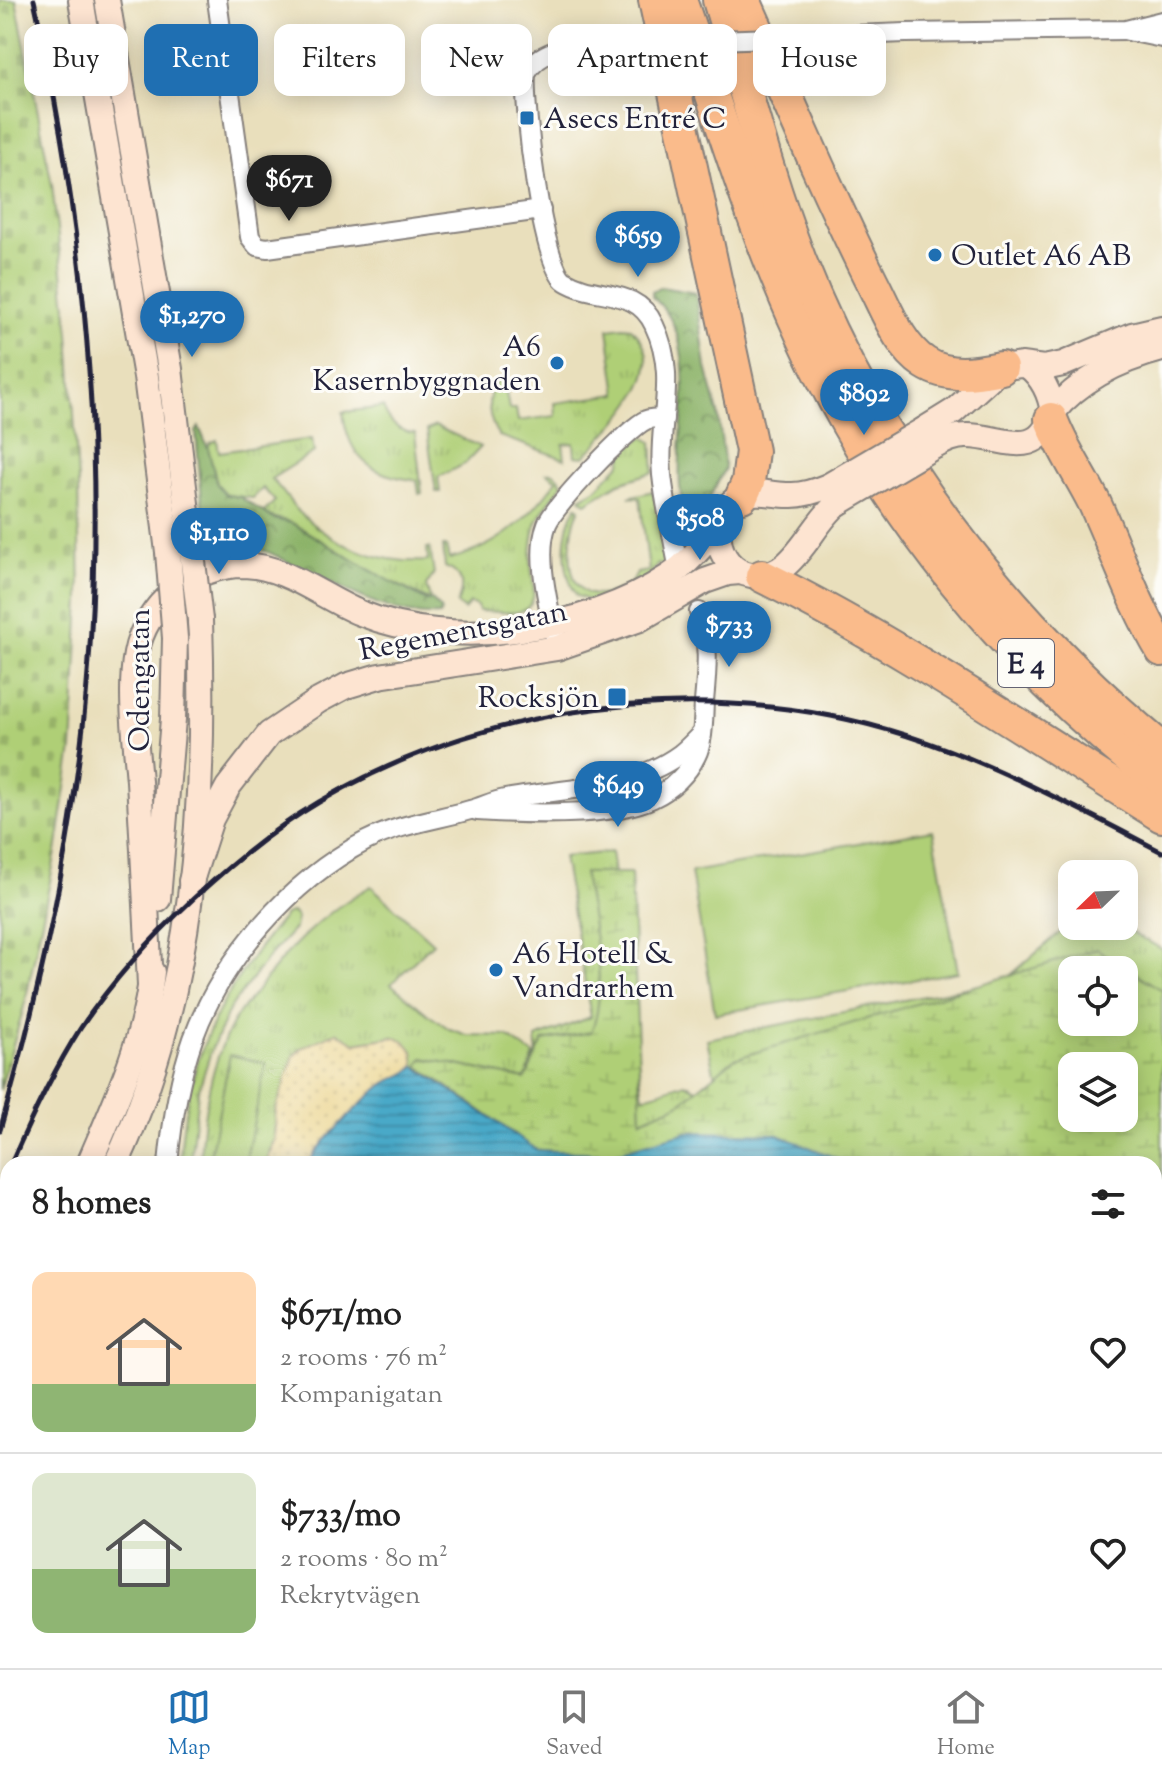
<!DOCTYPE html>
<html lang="en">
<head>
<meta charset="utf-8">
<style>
	body { margin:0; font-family:"Sorts Mill Goudy",serif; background:#f2f2f2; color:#222; height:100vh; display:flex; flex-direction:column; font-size:30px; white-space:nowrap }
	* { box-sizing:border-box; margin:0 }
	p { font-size:26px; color:#767676 }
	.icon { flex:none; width:44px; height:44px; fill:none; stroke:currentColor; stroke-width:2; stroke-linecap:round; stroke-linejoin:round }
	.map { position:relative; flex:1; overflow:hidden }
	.panel { position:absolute; left:0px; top:1156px; width:1162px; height:512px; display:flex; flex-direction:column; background:#fff; border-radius:24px 24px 0 0; box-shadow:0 4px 20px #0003 }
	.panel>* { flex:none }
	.hud { position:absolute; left:24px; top:24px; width:1114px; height:72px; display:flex; gap:16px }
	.needle { width:52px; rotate:247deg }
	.fabs { position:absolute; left:1058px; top:860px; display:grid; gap:16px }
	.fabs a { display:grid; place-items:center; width:80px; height:80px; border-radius:16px; background:#fff; box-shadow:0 4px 20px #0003; font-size:40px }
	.price { position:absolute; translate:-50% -68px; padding:0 18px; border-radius:28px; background:#1f6fb2; color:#fff; font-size:26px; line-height:52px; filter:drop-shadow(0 2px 4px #0008) }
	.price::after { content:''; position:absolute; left:50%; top:48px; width:24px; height:18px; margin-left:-12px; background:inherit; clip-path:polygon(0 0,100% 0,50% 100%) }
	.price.active { background:#222; color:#fff }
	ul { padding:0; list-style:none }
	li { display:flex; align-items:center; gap:24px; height:200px; padding:0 32px }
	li+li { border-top:2px solid #e0e0e0 }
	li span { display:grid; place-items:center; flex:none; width:224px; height:160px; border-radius:16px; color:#555 }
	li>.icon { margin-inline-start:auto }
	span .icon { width:96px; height:96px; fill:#fffc; stroke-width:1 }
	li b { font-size:34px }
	h2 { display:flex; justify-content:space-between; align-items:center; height:96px; padding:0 32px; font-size:34px }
	.chip { padding:0 28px; border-radius:16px; background:#fff; box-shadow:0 4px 20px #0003; font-size:28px; line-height:72px }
	.chip.active { background:#1f6fb2; color:#fff }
	.menu { display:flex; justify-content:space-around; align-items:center; height:112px; border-top:2px solid #e0e0e0; background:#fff; font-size:22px; color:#767676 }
	.menu a { display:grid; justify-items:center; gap:4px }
	.menu .active { color:#1f6fb2 }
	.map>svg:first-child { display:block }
	.grass { fill:url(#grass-tufts); stroke:#687858; stroke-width:2; fill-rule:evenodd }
	.forest { fill:url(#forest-crowns); stroke:#566a51; stroke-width:2 }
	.wetland { fill:url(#wetland-marsh); stroke:#687858; stroke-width:2; fill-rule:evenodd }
	.sand { fill:url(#sand-dots); stroke:#887e6c; stroke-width:2 }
	.cemetery { fill:url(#cemetery-stones); stroke:#687858; stroke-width:2 }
	.pitch { fill:#afcf76; stroke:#687858; stroke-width:2 }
	.water { fill:url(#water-rules); stroke:#356682; stroke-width:2 }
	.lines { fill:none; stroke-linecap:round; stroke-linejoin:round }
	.street-casing { stroke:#86807c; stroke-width:22 }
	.secondary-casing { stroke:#86807c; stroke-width:28 }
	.highway-casing { stroke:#86807c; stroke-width:36 }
	.street { stroke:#fff; stroke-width:18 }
	.secondary { stroke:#fde4d1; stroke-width:24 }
	.highway { stroke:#fabb8b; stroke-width:32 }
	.rail { stroke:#22223b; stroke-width:5 }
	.street-bridge-casing { stroke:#86807c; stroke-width:22; stroke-linecap:butt }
	.secondary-bridge-casing { stroke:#86807c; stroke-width:28; stroke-linecap:butt }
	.street-bridge { stroke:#fff; stroke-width:18 }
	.secondary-bridge { stroke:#fde4d1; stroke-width:24 }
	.poi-dot { fill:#1f6fb2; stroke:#fdfcf7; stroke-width:3 }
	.labels { text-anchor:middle; stroke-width:6; stroke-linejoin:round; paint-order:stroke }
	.shield { fill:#fdfcf7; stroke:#646373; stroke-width:2 }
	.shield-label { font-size:28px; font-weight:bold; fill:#22223b }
	.poi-label { font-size:30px; fill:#22223b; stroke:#fdfcf7; text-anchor:start }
	.street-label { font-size:30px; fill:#22223b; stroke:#fdfcf7 }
</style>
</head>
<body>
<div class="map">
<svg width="1162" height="1668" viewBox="0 0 1162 1668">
	<defs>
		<pattern id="grass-tufts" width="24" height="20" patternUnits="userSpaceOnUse" patternTransform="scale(2)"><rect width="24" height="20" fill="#afcf76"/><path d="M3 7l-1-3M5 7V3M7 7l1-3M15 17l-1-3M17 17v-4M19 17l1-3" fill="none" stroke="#96b167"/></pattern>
		<pattern id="forest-crowns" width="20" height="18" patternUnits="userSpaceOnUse" patternTransform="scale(2)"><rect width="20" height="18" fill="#8bb267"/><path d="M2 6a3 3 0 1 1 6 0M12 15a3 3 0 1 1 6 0" fill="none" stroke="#719056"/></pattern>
		<pattern id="wetland-marsh" width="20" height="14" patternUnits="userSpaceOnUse" patternTransform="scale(2)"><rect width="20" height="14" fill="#afcf76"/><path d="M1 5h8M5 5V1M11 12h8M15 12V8" fill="none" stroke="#96b167"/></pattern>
		<pattern id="sand-dots" width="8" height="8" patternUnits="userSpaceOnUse" patternTransform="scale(2)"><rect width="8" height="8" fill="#eeda9e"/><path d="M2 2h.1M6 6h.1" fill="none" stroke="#ccbb89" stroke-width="1.8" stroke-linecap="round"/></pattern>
		<pattern id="cemetery-stones" width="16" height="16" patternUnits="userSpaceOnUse" patternTransform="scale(2)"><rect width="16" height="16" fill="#afcf76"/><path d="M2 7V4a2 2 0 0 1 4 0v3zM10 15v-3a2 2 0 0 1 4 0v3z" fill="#96b167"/></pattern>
		<pattern id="water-rules" width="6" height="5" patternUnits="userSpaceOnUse" patternTransform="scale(2)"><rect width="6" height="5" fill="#48a9c8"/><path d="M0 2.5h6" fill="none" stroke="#3c89a4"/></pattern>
	</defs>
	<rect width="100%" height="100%" fill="#fdfcf7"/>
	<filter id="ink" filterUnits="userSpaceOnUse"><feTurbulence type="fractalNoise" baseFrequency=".0125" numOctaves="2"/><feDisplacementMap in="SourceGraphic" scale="16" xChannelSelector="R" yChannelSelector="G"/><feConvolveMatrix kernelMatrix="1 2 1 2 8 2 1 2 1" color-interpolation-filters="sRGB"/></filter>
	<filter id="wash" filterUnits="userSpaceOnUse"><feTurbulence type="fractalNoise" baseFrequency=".006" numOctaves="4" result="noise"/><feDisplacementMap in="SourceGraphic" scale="32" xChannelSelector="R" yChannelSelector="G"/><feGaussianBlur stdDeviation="1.8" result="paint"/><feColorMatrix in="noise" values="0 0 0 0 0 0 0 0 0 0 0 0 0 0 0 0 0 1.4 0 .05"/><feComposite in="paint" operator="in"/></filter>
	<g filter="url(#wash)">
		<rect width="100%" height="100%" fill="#e9dfbc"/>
		<!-- grass -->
		<g class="grass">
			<path d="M623,327L631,328C678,369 611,427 584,457L575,456L574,443L563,444L565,459L499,436C488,420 485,398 496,382L504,381L509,409H516L518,421L556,416L555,403L617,394L608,329Z"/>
			<path d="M383,407C388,421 398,432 415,433L422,493L419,494L417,480C371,477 348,457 343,412Z"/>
			<path d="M435,426L481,447L465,464L438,477L440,492H436L427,430Z"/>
			<path d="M644,437L652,442L654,472L619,483L586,503L580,498L595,490L621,463L625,448Z"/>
			<path d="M312,439L314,452L271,479C282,489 289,501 299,512C334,546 379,564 428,561L427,548H430L434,574L426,586L431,601L387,580L292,523L262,514L275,501L263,488L253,498L227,495L217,484L208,448L210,443L217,440L219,452Z"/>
			<path d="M552,472L559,477L562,484C552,501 538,512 534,532C532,542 531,554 531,564C532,581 542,608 517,612C505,614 491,611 479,611L477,606L470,603L464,610L457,604C464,587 464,574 445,567L443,546H446L449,559C497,548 529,519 557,480L547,473Z"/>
			<path d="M653,491L665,545L673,567L658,564L653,571L651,580L594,602L577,596C561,571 562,530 577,506L580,509C569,527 564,577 584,591C599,602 632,589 637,573L649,571L640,498L629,497Z"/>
			<path d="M611,852L643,1097L685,1083L720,1101L707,1039L1005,980L1072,922V926H1120L1162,949V1668H0V1434L8,1414V1660H1154V1164H294L393,1037L355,1043L275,1126L274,1140L266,1164H200C202,1117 210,1064 233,1022C239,1012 248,1002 255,993C289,947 321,914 371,886L433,943L391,984L430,1016L450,1029L467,1035L507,1036L534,1055L525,1079L423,1058L418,1067L540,1148L536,1038L591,1017L563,857ZM1072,970H1124V1022H1072ZM1072,1066H1124V1118H1072Z"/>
			<path d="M292,912L297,918L295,928L270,955L230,1008L212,1048L198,1092L190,1164H180C184,1062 221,991 285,915Z"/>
		</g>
		<!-- forest -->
		<g class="forest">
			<path d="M661,287L696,293L706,367L718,413L725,468L701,514L703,532L692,548C687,528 682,508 680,487C675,430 704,338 652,297V292Z"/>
			<path d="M199,427L208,448L217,484L227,495L240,497L274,519L292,523L368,569L427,601L432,600L441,609L440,615C391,619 335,583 290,563C282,559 271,552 262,550C245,546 224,553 207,557L196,432Z"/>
		</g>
		<!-- wetland -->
		<g class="wetland">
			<path d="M584,873H631L641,1120L679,1104L734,1059L1097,949L1162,990V1171L1154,1187V1164H851L776,1134L688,1132L611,1154L537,1150L418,1066L423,1058L525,1079L543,1041L591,1032C610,990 590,918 584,873ZM1072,970H1124V1022H1072ZM1072,1066H1124V1118H1072Z"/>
			<path d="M1154,1222L1162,1228V1450L1154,1442Z"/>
		</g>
		<!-- sand -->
		<path class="sand" d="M337,1032L355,1043L393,1037L405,1041L413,1051L415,1066C407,1076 393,1077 383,1085C362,1101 321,1142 308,1164H266L274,1140L276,1109L293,1057L301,1048Z"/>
		<!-- cemetery -->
		<path class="cemetery" d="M0,0H16L52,185L69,333L78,481L80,599L72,749L56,852L25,1003L0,1090Z"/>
		<!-- pitch -->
		<g class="pitch">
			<path d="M933,830L958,972L715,1014L691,872Z"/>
			<path d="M230,1055L266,1063L245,1164L209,1161Z"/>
		</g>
		<!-- water -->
		<g class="water">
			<path d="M415,1066L537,1150L611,1154L687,1132L776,1134L851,1164H308C321,1142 362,1101 383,1085C393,1077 407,1076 415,1066Z"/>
			<path d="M1154,1442L1162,1450V1668H224V1660H1154Z"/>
		</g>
	</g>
	<g filter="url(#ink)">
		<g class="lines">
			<defs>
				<g id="street">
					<path d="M217,0L250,237L257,246L267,248L541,210"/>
					<path d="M1128,31L1162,38"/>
					<path d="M801,37L906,33L1126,30L1162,21"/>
					<path d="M601,44C574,47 540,47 526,74C523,104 542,268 565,281C596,300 636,286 654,325C679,376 657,423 662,475C665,504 672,532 677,560"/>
					<path d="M557,648C551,613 534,557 547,524C554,506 628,428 646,420C651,418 658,418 664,418"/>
					<path d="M477,811C524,814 611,818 653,798C671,790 688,773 696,756C704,740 703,719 704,702C707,670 710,642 699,612"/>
					<path d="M168,1164C172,1122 179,1079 193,1039C222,959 290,881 366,841C399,824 435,820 470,810C482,807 493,801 505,799C562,788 631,790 680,754C688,748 695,740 702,733"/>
				</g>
				<g id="secondary">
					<path d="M81,0L146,377L168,552"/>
					<path d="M107,0L170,369L190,537"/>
					<path d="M1053,412C1081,378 1120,360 1162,349"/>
					<path d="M925,429L954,411L1001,368L1021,365L1044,368L1063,364L1132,335L1162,328"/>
					<path d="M935,446C945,441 954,436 966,436C1001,435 1037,464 1053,412C1050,393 1043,378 1028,366"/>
					<path d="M828,486C816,491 805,495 792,495C776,496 759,489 743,495C707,511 712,568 751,575C793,582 809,527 837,504"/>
					<path d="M191,881L211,819L228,787L269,734L318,701L346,686L379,676L557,648L640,619L705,581L728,573L740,572"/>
					<path d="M158,899L173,719L175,638"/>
					<path d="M150,986C147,917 143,849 139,781C136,744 129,690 136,654C145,605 193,565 244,565C286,566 323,598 360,613C453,651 586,631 668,577C688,564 704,544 719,526"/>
					<path d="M89,1164C115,1103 145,1039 152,972"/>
					<path d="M116,1164C195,996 206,803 200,620"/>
					<path d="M0,1346L8,1331"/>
					<path d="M0,1406L8,1387"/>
				</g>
				<g id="highway">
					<path d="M655,0L752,451L748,482L742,496"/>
					<path d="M680,0C719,112 752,227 802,335C883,512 1009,666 1162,784"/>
					<path d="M719,0C745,87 767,176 800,261C876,453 1004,618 1162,749"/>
					<path d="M744,0C786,95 826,190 872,282C886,309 899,346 925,363C948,378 976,373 1001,368"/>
					<path d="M1051,419C1062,449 1080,474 1094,502C1117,552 1134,603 1162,650"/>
					<path d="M762,576C901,645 1031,734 1162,816"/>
				</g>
			</defs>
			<!-- street casing -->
			<use href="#street" class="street-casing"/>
			<!-- secondary casing -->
			<use href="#secondary" class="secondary-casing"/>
			<!-- highway casing -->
			<use href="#highway" class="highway-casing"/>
			<!-- street -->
			<use href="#street" class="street"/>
			<!-- secondary -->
			<use href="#secondary" class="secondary"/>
			<!-- highway -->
			<use href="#highway" class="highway"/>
			<!-- rail -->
			<g class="rail">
				<path d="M0,1130C36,1006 64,880 80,752C111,502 89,244 34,0"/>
				<path d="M11,1164C31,1118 53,1071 80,1029C112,981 151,938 193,899C232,863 273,829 319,802C473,712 657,683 831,716C950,739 1056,797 1162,852"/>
				<path d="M0,1191L8,1172"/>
			</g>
			<defs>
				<path id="street-bridge" d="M601,44L801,37"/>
				<g id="secondary-bridge">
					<path d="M828,486L925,429"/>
					<path d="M837,504L935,446"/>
					<path d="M190,537L200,620"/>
					<path d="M168,552L175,638"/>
				</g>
			</defs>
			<!-- street-bridge casing -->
			<use href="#street-bridge" class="street-bridge-casing"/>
			<!-- secondary-bridge casing -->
			<use href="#secondary-bridge" class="secondary-bridge-casing"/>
			<!-- street-bridge -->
			<use href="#street-bridge" class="street-bridge"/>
			<!-- secondary-bridge -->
			<use href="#secondary-bridge" class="secondary-bridge"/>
		</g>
	</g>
	<!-- markers -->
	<g class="poi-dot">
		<rect x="519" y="110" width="16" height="16" rx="4"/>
		<circle cx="935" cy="255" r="8"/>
		<circle cx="557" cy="363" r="8"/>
		<rect x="607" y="687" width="20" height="20" rx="4"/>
		<circle cx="496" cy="970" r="8"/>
	</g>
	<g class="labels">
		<!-- shield labels -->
		<rect class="shield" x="998" y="639" width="56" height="48" rx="6"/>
		<g class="shield-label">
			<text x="1026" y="673">E 4</text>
		</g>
		<!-- poi labels -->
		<g class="poi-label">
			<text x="543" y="128">Asecs Entré C</text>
			<text x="951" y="265">Outlet A6 AB</text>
			<text x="541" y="356" text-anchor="end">A6<tspan x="541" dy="34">Kasernbyggnaden</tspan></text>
			<text x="599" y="707" text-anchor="end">Rocksjön</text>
			<text x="512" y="963">A6 Hotell &amp;<tspan x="512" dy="34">Vandrarhem</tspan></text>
		</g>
		<!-- street labels -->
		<g class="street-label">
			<text transform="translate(463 630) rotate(-11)" y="10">Regementsgatan</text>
			<text transform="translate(139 680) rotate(-90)" y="10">Odengatan</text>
		</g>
	</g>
</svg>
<div class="fabs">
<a><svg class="needle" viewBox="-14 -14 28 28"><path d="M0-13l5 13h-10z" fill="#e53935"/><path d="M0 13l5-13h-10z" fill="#767676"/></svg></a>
<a><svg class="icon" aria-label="locate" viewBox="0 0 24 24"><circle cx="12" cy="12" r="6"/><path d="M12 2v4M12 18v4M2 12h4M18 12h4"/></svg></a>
<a><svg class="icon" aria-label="layers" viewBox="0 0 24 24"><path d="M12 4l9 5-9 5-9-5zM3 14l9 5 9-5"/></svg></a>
</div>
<b class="price active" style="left:289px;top:223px">$671</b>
<b class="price" style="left:638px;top:279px">$659</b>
<b class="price" style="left:192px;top:359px">$1,270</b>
<b class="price" style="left:864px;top:437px">$892</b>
<b class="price" style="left:700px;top:562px">$508</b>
<b class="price" style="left:219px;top:576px">$1,110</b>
<b class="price" style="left:729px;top:669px">$733</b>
<b class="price" style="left:618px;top:829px">$649</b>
<div class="hud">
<a class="chip">Buy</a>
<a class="chip active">Rent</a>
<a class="chip">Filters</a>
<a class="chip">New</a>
<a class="chip">Apartment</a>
<a class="chip">House</a>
</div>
<section class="panel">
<h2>8 homes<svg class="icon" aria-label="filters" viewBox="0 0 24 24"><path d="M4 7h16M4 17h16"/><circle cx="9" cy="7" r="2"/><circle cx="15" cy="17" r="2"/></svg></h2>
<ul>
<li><span style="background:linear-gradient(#ffd9b3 70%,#8fb573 0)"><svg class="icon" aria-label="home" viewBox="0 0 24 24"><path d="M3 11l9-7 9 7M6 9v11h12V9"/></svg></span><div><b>$671/mo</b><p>2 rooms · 76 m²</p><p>Kompanigatan</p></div><svg class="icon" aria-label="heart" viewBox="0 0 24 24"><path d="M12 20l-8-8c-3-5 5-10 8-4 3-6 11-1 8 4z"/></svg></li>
<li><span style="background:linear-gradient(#dfe7d0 60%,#8fb573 0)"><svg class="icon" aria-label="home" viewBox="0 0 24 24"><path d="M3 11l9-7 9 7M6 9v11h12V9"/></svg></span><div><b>$733/mo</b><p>2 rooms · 80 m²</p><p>Rekrytvägen</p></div><svg class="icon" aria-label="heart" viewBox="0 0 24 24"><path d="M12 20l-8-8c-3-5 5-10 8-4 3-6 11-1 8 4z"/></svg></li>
</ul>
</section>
</div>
<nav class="menu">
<a class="active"><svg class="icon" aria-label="map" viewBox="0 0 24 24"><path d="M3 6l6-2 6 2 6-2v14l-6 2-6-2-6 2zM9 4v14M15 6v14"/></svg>Map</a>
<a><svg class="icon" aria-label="saved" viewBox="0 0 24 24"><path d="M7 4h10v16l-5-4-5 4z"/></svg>Saved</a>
<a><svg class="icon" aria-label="home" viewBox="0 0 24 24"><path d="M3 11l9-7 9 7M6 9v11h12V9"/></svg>Home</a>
</nav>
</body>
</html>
